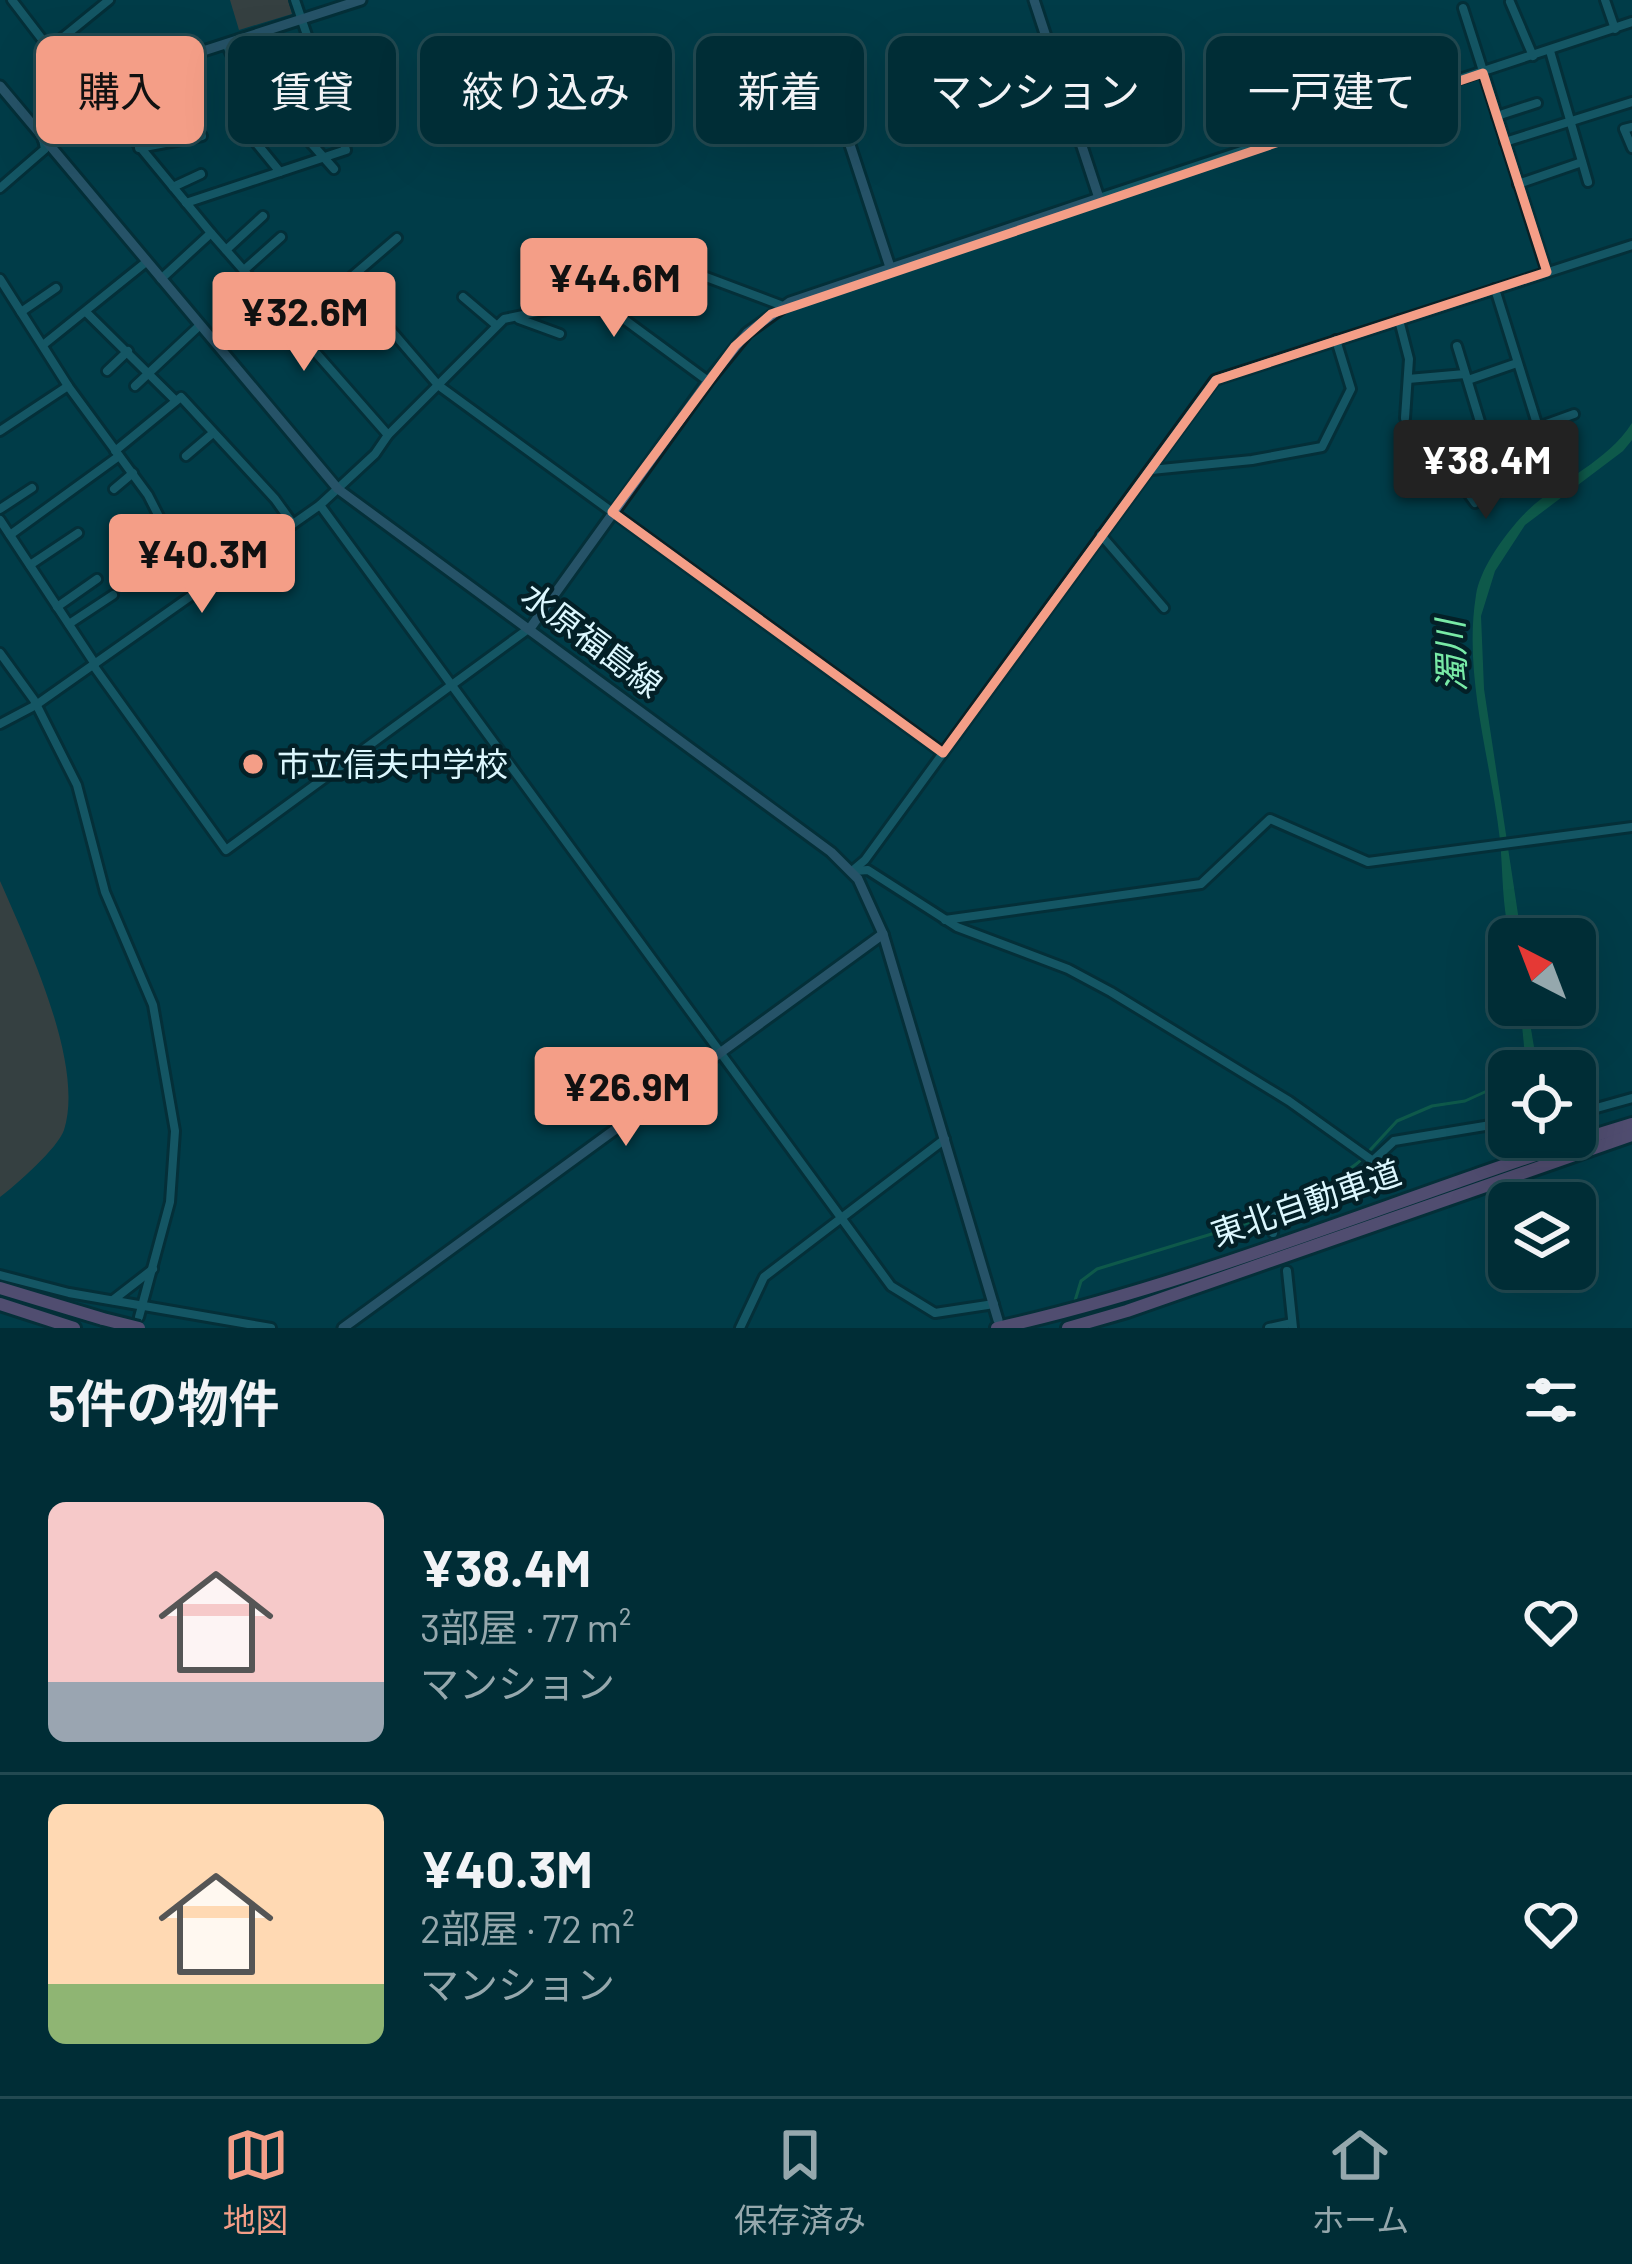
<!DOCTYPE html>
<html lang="ja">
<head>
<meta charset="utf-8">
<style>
	body { margin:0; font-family:Barlow,"Noto Sans JP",sans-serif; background:#0a353e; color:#f1f3f6; height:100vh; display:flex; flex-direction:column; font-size:45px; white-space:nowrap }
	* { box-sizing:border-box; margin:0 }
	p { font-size:39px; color:#95a8ad }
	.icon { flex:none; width:66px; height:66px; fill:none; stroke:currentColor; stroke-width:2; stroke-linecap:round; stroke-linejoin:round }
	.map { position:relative; height:1328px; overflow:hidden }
	.details { display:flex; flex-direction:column; background:#002d36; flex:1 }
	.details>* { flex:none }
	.guide { position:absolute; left:36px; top:36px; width:1560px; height:108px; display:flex; gap:24px }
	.needle { width:78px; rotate:318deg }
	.tools { position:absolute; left:1488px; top:918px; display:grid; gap:24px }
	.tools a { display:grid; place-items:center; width:108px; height:108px; border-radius:18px; background:#002d36; box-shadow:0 12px 48px #0002,0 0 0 3px #224951; font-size:60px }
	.price { position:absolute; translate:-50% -102px; padding:0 27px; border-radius:12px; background:#f49e87; color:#111; font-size:39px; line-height:78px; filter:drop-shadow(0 3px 6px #0008) }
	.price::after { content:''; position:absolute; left:50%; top:72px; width:36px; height:27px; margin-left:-18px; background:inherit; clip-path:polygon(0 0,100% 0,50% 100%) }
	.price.current { background:#222; color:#fff }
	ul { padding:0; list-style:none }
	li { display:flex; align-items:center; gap:36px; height:300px; padding:0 48px }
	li+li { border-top:3px solid #224951 }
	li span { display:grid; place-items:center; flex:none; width:336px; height:240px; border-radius:18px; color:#555 }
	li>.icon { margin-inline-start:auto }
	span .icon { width:144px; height:144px; fill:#fffc; stroke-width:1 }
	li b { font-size:51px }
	h2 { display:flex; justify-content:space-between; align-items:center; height:144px; padding:0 48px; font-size:51px }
	.tag { padding:0 42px; border-radius:18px; background:#002d36; box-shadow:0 12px 48px #0002,0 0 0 3px #224951; font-size:42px; line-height:108px }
	.tag.current { background:#f49e87; color:#111 }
	.tab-bar { display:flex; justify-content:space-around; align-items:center; height:168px; border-top:3px solid #224951; background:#002d36; font-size:33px; color:#95a8ad }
	.tab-bar a { display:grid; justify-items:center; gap:6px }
	.tab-bar .current { color:#f49e87 }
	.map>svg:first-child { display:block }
	.green { fill:#774639 }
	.water { fill:#217d4d }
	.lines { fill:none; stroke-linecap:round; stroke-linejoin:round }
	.stream { stroke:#217d4d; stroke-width:3 }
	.street-casing { stroke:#092025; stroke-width:14 }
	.secondary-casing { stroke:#092025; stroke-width:15 }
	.highway-casing { stroke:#092025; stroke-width:18 }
	.street { stroke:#2e7686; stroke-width:8 }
	.secondary { stroke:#55708e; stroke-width:9 }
	.highway { stroke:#b162a1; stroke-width:12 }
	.highway-bridge-casing { stroke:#092025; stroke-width:18; stroke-linecap:butt }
	.highway-bridge { stroke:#b162a1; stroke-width:12 }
	.marked { fill:none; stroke:#f49e87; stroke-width:9; stroke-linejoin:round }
	.poi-dot { fill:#f49e87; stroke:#032027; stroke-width:4.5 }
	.labels { text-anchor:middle; stroke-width:9; stroke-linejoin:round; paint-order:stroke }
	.street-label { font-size:33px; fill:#dcf7fe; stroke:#032027 }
	.poi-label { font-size:33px; fill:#dcf7fe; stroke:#032027; text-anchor:start }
	.water-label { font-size:36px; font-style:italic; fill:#78eaa6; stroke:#032027 }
</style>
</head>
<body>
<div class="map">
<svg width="1632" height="1328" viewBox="0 0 1632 1328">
	<rect width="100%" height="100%" fill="#003c48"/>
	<!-- green -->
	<g class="green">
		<path d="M230,0H288L292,14L239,30Z"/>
		<path d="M0,881C27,943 85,1064 64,1130C58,1148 16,1185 0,1197Z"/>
	</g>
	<!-- water -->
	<g class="water">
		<path d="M1632,423V440L1623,451L1525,525L1495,571L1481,616L1484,689L1521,934V939H1511C1502,910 1503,871 1500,840C1491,760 1463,676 1476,595C1480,570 1500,542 1516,523C1549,483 1603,468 1632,423Z"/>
		<path d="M1520,1005H1527L1538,1071H1527L1526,1066Z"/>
	</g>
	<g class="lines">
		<!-- stream -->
		<path class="stream" d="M1074,1304L1081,1281L1097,1269L1251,1222L1282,1201L1322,1189L1359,1162L1397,1121L1432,1106L1465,1101L1509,1081"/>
		<defs>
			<g id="street">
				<path d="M12,0L87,98"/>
				<path d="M1605,0L1615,29"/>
				<path d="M1510,2L1533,56"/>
				<path d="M1463,8L1547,272"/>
				<path d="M258,33L275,88L288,117L334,169"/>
				<path d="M226,44L251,94L237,108L236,118L280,172"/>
				<path d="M50,48L109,0"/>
				<path d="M1550,51L1588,182"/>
				<path d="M171,61L181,85L194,101"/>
				<path d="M94,91L211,233L388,435"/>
				<path d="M1497,116L1537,103"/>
				<path d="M1632,127L1624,129L1632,148"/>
				<path d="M1505,142L1632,102"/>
				<path d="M257,143L288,117"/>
				<path d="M139,148L202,136"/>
				<path d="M1518,184L1582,162"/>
				<path d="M173,187L201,174"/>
				<path d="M0,188L45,149L43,139"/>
				<path d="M1099,198L1632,22"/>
				<path d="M186,203L346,150L295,0"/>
				<path d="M226,250L263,216"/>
				<path d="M547,264L588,251L602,303L708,381"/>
				<path d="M244,270L281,237"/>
				<path d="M0,279L68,386L148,495L177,552L204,589"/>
				<path d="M161,279L211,233"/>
				<path d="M347,279L438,385L943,753"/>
				<path d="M1495,289L1552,472"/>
				<path d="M463,297L496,325"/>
				<path d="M21,312L56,288"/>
				<path d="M86,312L174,399"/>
				<path d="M519,319L560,334"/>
				<path d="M1399,320L1409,359L1405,418"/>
				<path d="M292,328L397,238"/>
				<path d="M43,345L145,263"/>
				<path d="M1457,346L1481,425L1510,475"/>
				<path d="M107,371L128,351"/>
				<path d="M1408,379L1465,374"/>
				<path d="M1468,380L1517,363"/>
				<path d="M135,386L199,326"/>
				<path d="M1538,427L1574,414"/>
				<path d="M0,431L68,386"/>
				<path d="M115,451L181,397L275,499L293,524"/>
				<path d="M1439,453L1475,503L1544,446"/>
				<path d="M186,456L213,433"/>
				<path d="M1151,470L1252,460L1322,447L1351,389L1336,340"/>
				<path d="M114,489L133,473"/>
				<path d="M320,505L891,1286L935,1313L994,1304"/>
				<path d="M0,509L32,488"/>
				<path d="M0,520L95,664"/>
				<path d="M10,535L119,456"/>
				<path d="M1101,535L1164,608"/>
				<path d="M30,565L78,533"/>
				<path d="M57,607L97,579"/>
				<path d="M69,624L113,595"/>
				<path d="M0,653L34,700L77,785L105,892L153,1005L175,1131L170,1202L139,1317"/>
				<path d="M93,665L226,850L531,627"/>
				<path d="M0,724L36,705L320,505L375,454L388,435L504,319L706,277L783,306"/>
				<path d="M852,871L865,860L1215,380L1632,245"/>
				<path d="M854,871L868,870L957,927L1068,969L1111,992L1289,1101L1373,1161"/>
				<path d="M945,920L1201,884L1270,819L1368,862L1632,827"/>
				<path d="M1575,1114L1632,1098"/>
				<path d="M1273,1233L1275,1216L1338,1193L1394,1141L1509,1122"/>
				<path d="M1287,1271L1293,1328"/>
				<path d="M0,1275L69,1293L271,1328"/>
				<path d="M113,1300L153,1269"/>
				<path d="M740,1328L764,1277L945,1139"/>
				<path d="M1269,1328L1292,1323"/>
			</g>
			<g id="secondary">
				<path d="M0,86L338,489L831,852L858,879L883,934L998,1320"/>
				<path d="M834,96L890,267"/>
				<path d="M43,139L104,83L361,0"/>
				<path d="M531,627L708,381L747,333L790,302L1099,198L1034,0"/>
				<path d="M343,1328L883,934"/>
			</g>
			<g id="highway">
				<path d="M0,1288L103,1319"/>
				<path d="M0,1304L74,1328"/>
				<path d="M997,1328C1213,1280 1420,1188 1632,1124"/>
				<path d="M1068,1328L1127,1311L1632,1135"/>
			</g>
		</defs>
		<!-- street casing -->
		<use href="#street" class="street-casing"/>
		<!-- secondary casing -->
		<use href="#secondary" class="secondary-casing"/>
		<!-- highway casing -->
		<use href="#highway" class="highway-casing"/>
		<!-- street -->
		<use href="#street" class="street"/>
		<!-- secondary -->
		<use href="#secondary" class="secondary"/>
		<!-- highway -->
		<use href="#highway" class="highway"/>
		<defs>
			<path id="highway-bridge" d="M103,1319L139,1328"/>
		</defs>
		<!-- highway-bridge casing -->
		<use href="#highway-bridge" class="highway-bridge-casing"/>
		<!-- highway-bridge -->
		<use href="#highway-bridge" class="highway-bridge"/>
	</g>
	<!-- marked area -->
	<path d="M0 0H1632V1328H0ZM1483,73L1547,272L1216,380L943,753L612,512L735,346L771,314Z" fill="#003c48" fill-opacity=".55" fill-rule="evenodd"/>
	<path class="marked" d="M1483,73L1547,272L1216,380L943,753L612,512L735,346L771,314Z"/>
	<!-- markers -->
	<circle class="poi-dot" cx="253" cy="764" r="12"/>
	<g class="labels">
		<!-- street labels -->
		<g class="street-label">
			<text transform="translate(592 640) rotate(37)" y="12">水原福島線</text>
			<text transform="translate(1306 1203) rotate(-19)" y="12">東北自動車道</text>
		</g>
		<!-- poi labels -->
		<g class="poi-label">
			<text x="277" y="776">市立信夫中学校</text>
		</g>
		<!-- water labels -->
		<g class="water-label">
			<text transform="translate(1451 656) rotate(-92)" y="13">濁川</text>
		</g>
	</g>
</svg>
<div class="tools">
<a><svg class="needle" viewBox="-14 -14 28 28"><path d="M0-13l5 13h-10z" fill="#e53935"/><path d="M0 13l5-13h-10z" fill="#95a8ad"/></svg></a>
<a><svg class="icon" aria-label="locate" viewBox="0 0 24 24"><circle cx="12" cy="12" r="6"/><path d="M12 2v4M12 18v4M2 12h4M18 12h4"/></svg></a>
<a><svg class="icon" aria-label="layers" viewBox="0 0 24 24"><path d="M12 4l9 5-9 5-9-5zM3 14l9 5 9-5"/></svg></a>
</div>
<b class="price" style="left:614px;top:340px">¥44.6M</b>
<b class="price" style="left:304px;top:374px">¥32.6M</b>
<b class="price current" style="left:1486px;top:522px">¥38.4M</b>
<b class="price" style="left:202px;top:616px">¥40.3M</b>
<b class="price" style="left:626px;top:1149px">¥26.9M</b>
<div class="guide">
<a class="tag current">購入</a>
<a class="tag">賃貸</a>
<a class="tag">絞り込み</a>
<a class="tag">新着</a>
<a class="tag">マンション</a>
<a class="tag">一戸建て</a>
</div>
</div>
<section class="details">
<h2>5件の物件<svg class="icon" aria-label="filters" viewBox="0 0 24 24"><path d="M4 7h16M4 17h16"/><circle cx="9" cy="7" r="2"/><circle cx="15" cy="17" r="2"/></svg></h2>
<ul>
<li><span style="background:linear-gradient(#f6c9c9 75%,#9aa5b1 0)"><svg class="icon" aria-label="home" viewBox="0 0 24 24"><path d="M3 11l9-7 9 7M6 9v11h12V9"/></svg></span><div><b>¥38.4M</b><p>3部屋 · 77 m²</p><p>マンション</p></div><svg class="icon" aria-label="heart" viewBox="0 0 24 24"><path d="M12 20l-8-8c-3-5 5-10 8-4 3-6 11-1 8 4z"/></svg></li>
<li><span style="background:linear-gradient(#ffd9b3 75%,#8fb573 0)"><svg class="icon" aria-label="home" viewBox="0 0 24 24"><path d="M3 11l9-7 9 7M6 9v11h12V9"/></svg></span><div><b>¥40.3M</b><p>2部屋 · 72 m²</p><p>マンション</p></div><svg class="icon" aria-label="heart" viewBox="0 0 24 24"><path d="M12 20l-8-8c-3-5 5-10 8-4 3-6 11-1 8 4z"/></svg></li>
</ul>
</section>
<nav class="tab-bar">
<a class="current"><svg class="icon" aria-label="map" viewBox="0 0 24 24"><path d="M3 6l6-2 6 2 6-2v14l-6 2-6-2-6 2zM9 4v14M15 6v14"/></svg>地図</a>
<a><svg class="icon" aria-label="saved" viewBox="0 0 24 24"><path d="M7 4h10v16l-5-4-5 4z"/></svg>保存済み</a>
<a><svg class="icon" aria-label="home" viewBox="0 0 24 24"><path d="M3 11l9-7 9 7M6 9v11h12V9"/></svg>ホーム</a>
</nav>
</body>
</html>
